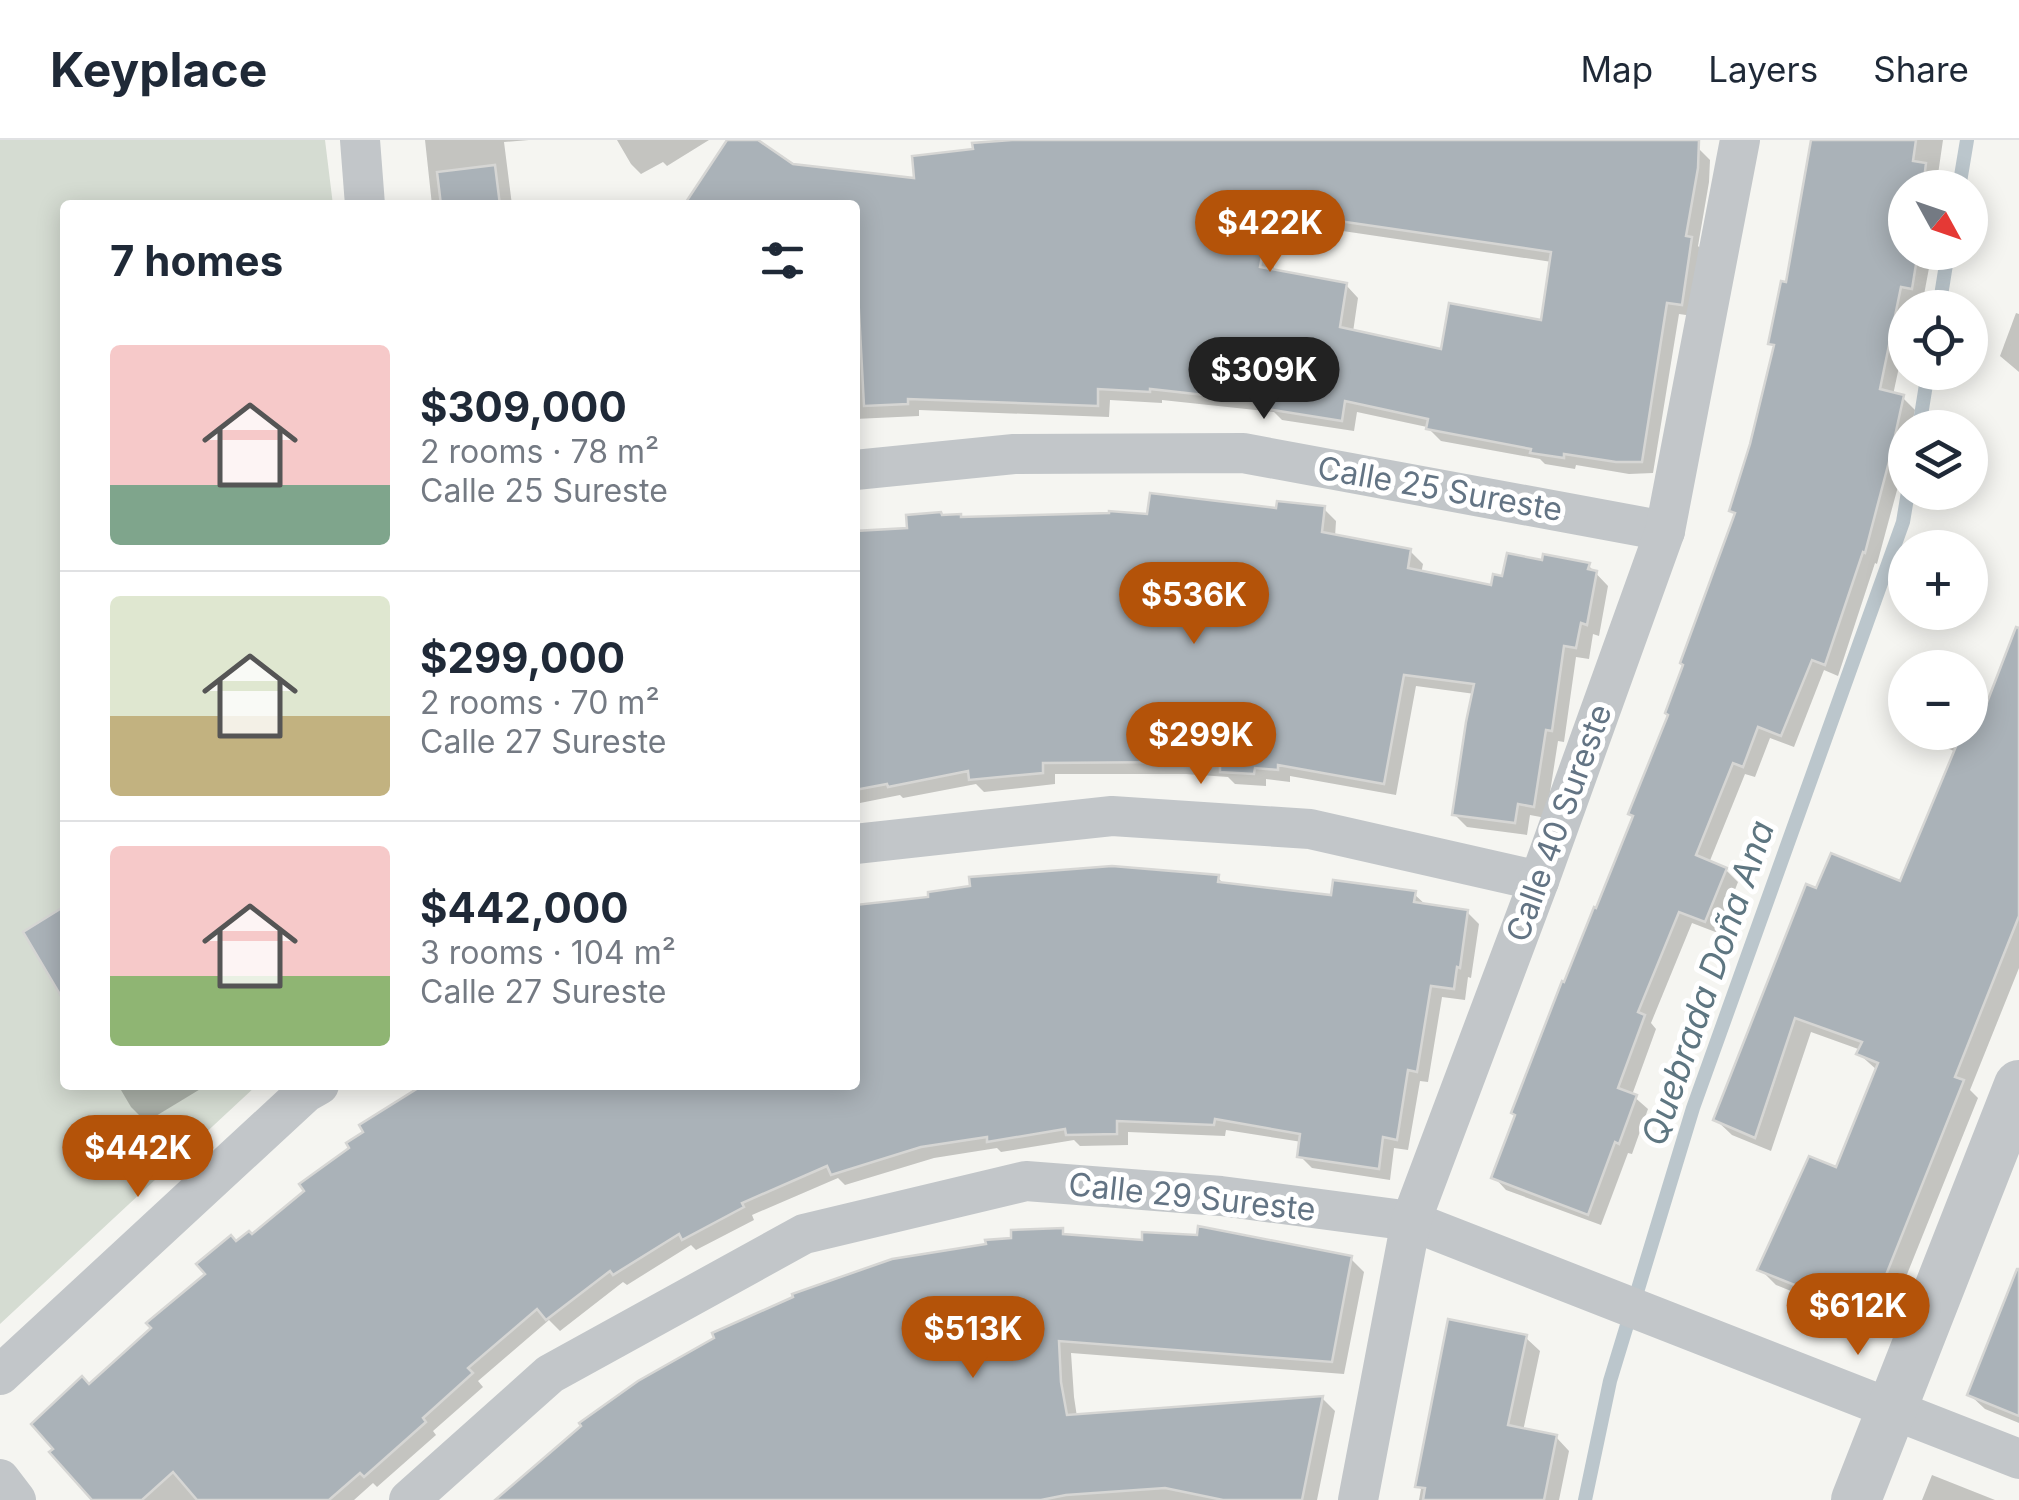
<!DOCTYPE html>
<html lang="en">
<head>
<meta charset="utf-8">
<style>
	body { margin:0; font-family:Inter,sans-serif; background:#f6f6f7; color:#1f2937; height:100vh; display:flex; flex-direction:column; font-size:38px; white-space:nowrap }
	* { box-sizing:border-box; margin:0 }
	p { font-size:32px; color:#747a83 }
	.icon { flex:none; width:55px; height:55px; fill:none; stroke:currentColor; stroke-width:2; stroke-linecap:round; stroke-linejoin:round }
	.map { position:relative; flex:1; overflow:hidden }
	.panel { position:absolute; left:60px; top:60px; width:800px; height:890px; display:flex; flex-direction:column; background:#fff; border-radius:10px; box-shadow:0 5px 25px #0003 }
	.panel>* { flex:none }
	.needle { width:65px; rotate:130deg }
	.buttons { position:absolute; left:1888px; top:30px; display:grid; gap:20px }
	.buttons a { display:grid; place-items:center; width:100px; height:100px; border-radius:50%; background:#fff; box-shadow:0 5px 25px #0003; font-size:50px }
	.price { position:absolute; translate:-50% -85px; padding:0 22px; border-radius:35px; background:#b45309; color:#fff; font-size:32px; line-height:65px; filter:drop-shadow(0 2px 5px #0008) }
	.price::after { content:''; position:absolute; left:50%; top:60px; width:30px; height:22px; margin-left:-15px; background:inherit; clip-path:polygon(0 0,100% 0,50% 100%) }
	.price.on { background:#222; color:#fff }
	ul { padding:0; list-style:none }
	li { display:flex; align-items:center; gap:30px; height:250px; padding:0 50px }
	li+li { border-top:2px solid #e0e1e3 }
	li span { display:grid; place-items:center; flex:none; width:280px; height:200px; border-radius:10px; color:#555 }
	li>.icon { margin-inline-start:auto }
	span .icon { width:120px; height:120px; fill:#fffc; stroke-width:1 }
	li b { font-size:42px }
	h2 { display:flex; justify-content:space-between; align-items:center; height:120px; padding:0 50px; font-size:42px }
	header { display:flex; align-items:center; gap:60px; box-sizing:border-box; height:140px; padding:0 50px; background:#fff; border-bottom:2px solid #e0e1e3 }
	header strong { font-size:48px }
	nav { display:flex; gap:55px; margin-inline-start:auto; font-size:35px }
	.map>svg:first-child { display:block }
	.green { fill:#d5dcd2 }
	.shadow { fill:#0003; fill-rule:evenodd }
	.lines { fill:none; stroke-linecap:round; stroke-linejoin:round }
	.stream { stroke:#bbc6cc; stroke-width:14 }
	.building { fill:#aab2b8; stroke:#d6d6d4; stroke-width:2.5; fill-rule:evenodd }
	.minor { stroke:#c2c6c9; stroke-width:40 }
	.tertiary { stroke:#c2c6c9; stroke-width:50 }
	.labels { text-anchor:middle; stroke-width:10; stroke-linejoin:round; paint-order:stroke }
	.street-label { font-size:32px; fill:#637484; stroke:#fff }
	.water-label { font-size:35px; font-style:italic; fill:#5e7681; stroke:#fff }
</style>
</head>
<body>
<header>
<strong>Keyplace</strong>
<nav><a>Map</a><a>Layers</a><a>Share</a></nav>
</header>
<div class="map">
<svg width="2019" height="1360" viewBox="0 0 2019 1360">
	<rect width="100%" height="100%" fill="#f5f5f1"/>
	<!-- green -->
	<path class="green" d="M0,0H325L333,65H65V945H257L0,1184Z"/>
	<!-- shadow -->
	<g class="shadow">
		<path d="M425,0H529L504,2L512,65H432Z"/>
		<path d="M617,0H709L667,26L663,22L641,34L631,24Z"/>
		<path d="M730,0H754L792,26L917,40L1098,0H1690L1710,20L1709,42L1698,106L1703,111L1693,176L1679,174L1653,333L1629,334L1576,325L1575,329L1545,324L1540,319L1441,301L1427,287L1357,272L1354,291L1282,280L1274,272L1162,260V263L1110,260L1109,277L919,270V276L855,279V203L863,202L860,145L855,144V65H687ZM1282,82L1552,122L1543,183L1443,212L1353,192L1358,158L1346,145L1273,132Z"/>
		<path d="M1813,0H1943L1936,48H1905V112H1932L1923,160L1913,158L1911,168H1905V199L1893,255L1902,257L1915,270L1911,288H1905L1903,328L1877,424L1875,423L1838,536L1824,530L1794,607L1770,598L1755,637L1745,634L1709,723L1726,730L1738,742L1718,793L1692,783L1651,883L1656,889L1632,955L1648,969L1632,1014L1628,1013L1601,1085L1506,1050L1494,1037L1635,677L1737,375L1732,370L1752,304L1776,208L1771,203L1788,145Z"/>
		<path d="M2016,173L2019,174V232L2000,216Z"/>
		<path d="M1324,369L1336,381L1335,397L1410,411L1423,424L1421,434L1493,448L1504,439L1544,423L1588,425L1608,446L1599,496L1593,494L1589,519L1576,517L1564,602L1558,601L1546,678L1530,675L1527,695L1467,687L1454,674L1475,554L1416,546L1396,655L1290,636V642L1266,639V646L1235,644L1228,637L1186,634H1055V644L984,652L976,644L903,658L900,655L855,664V394L910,390L944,378L964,380L1149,377Z"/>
		<path d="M2019,486V828L1970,950L1978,958L1885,1189L1776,1145L1760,1129L1838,1030L1877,930L1859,914L1861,910L1811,892L1771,1011L1732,995L1716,980L1818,752L1902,745L1956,612L1947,608L1932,592H1970V561L1988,568Z"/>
		<path d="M1218,738L1225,745L1333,758L1414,754L1427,766L1467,772L1479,784L1471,838L1468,837L1465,860L1442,857L1428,942L1420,941L1408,1010L1394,1008L1390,1040L1312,1028L1300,1016L1302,1002L1226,990L1225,996L1128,992V1005L1080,1006L1074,1000L1001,1012L997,1008L934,1018L845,1045L838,1038L752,1075L754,1080L696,1110L691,1105L627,1145L623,1142L560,1191L549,1180L478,1241L483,1247L433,1291L436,1295L377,1347L373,1343L354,1360H96L208,1134L237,1104L252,1098L427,945H855V768Z"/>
		<path d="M118,945H207L146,982L131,967Z"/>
		<path d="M1062,1091L1068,1096L1350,1118L1364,1132L1344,1234L1071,1213L1074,1257L1077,1277L1322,1258L1335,1271L1317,1360H500Z"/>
		<path d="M2019,1129V1283L1985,1269L1970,1255Z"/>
		<path d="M1526,1198L1540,1211L1523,1291L1556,1297L1569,1311L1559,1360H1419L1421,1349L1418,1346Z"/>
		<path d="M1932,1335L1995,1360H1922Z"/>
	</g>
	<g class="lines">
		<!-- stream -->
		<g class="stream">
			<path d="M1959,48L1967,0"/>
			<path d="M1939,168L1948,112"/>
			<path d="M1919,288L1928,232"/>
			<path d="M1585,1360L1610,1241L1693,968L1903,382L1908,352"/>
		</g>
	</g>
	<!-- building -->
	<g class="building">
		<path d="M727,0H758L793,24L914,38L912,16L973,9L972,3L1012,0H1699L1698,28L1686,96L1692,97L1682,165L1667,163L1642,322H1616L1564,314V318L1530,313L1531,309L1426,289L1428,279L1345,261L1342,281L1267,269L1268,262L1150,249V252L1098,249V266L908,259V264L864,266L857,134H855V65H684ZM1270,71L1551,112L1541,180L1449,163L1441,209L1340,187L1347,143L1260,127Z"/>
		<path d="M1811,0H1916L1913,21L1926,23L1923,48H1905V112H1918L1912,149L1901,147L1880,249L1904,255L1891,314L1865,413L1863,412L1825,525L1812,520L1781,596L1758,587L1743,627L1733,623L1696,715L1727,728L1705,782L1679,772L1638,872L1645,875L1618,948L1637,955L1619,1004L1615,1002L1588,1075L1491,1038L1515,975L1511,973L1562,841L1564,842L1594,767L1596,768L1633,676L1628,674L1668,575L1665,573L1683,525L1680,523L1735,373L1729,371L1750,304L1774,205L1768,204L1781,141L1786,142Z"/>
		<path d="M495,25L500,65H441L437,32Z"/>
		<path d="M1150,353L1276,368L1277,361L1325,366L1322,392L1411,409L1408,428L1491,445L1493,434L1502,436L1507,413L1542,420L1543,414L1590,423L1588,429L1597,431L1587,485L1581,483L1576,508L1564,506L1552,591L1546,590L1534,667L1518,664L1515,683L1452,675L1466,582L1474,544L1404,535L1384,644L1278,625V630L1255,628L1254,634L1220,632V626L1172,622L1043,623V633L969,640L968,631L888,647L887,644L855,650V391L907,388L906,375L941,372L942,375L961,374V377L1109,373V371L1147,374Z"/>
		<path d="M2016,487L2019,488V776L1955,937L1964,940L1870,1175L1757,1130L1809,1016L1836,1027L1878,923L1856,914L1862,902L1795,878L1755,998L1713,980L1806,744L1816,748L1831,713L1900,741L1962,592H1970V558L1986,565Z"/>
		<path d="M1112,726L1219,735L1218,742L1331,755L1333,740L1416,751L1414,762L1468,770L1460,828L1457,827L1454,849L1431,846L1417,932L1408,930L1397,1000L1383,997L1379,1029L1297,1017L1300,994L1215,979L1214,985L1117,981V994L1066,995L1065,989L987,1002V997L921,1007L831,1035L827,1026L742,1063L744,1067L682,1100L679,1094L613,1135L610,1131L546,1180L537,1169L468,1228L473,1233L423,1278L426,1282L364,1337L360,1333L329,1360H197L173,1332L142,1360H92L49,1312L53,1309L31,1284L82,1236L89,1244L151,1188L146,1183L205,1134L196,1124L231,1095L236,1101L249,1091L252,1094L304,1051L299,1044L349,1008L346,1003L363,992L359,985L423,945H855V765L928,757V752L970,746L969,737Z"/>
		<path d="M65,766V863L23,792Z"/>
		<path d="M1198,1086L1352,1116L1332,1222L1059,1201L1061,1242L1067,1275L1323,1256L1302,1360H1223L1165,1348L1066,1355L1041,1360H495L581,1286L579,1283L638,1241L714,1198L712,1193L793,1157L792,1154L892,1119L986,1104L985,1100L1011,1098V1090L1063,1088V1094L1142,1100V1092L1197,1095Z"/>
		<path d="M2017,1129H2019V1276L1967,1255Z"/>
		<path d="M1448,1179L1527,1195L1508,1285L1557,1295L1544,1360H1423L1425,1348L1415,1347Z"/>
	</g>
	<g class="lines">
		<!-- minor -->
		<g class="minor">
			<path d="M360,0L365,65"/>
			<path d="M855,330L1014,314L1243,313L1665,391"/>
			<path d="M855,704L1112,676L1310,689L1539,741"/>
			<path d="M0,1235L305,953L319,945"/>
			<path d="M0,1339L16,1360"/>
			<path d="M409,1360L550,1234L804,1094L1026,1041L1221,1056L1411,1081L2019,1319"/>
			<path d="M1358,1360L1411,1081L1539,741L1665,391L1740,0"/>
		</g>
		<!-- tertiary -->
		<path class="tertiary" d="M1856,1360L2019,945"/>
	</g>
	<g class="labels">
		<!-- street labels -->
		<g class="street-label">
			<text transform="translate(1440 349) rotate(10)" y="11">Calle 25 Sureste</text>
			<text transform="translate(1559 683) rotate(-70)" y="11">Calle 40 Sureste</text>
			<text transform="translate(1192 1057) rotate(6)" y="11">Calle 29 Sureste</text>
		</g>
		<!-- water labels -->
		<g class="water-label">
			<text transform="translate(1708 843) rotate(-71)" y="12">Quebrada Doña Ana</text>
		</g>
	</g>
</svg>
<div class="buttons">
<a><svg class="needle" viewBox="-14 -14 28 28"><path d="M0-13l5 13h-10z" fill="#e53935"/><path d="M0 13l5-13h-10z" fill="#747a83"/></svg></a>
<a><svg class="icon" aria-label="locate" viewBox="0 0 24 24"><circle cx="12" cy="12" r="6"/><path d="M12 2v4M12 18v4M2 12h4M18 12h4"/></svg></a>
<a><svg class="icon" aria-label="layers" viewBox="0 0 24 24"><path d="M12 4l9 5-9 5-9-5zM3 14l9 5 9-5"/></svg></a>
<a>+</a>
<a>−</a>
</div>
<b class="price" style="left:1270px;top:135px">$422K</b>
<b class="price on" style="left:1264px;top:282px">$309K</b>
<b class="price" style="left:1194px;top:507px">$536K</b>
<b class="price" style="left:1201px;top:647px">$299K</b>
<b class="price" style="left:138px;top:1060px">$442K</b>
<b class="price" style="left:1858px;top:1218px">$612K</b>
<b class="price" style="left:973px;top:1241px">$513K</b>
<section class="panel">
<h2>7 homes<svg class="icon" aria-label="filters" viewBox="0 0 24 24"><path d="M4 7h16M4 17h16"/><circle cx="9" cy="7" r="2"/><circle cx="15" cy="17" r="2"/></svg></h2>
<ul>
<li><span style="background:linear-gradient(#f6c9c9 70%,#7fa58c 0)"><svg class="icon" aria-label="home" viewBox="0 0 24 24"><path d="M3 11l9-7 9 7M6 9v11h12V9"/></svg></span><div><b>$309,000</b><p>2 rooms · 78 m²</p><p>Calle 25 Sureste</p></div></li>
<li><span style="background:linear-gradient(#dfe7d0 60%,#c2b280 0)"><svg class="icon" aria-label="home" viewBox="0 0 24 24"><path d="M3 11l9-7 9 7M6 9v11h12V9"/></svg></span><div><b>$299,000</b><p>2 rooms · 70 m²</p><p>Calle 27 Sureste</p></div></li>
<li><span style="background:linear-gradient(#f6c9c9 65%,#8fb573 0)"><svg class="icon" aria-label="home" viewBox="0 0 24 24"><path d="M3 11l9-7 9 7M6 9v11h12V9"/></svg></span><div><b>$442,000</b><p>3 rooms · 104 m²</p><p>Calle 27 Sureste</p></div></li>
</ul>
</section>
</div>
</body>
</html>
